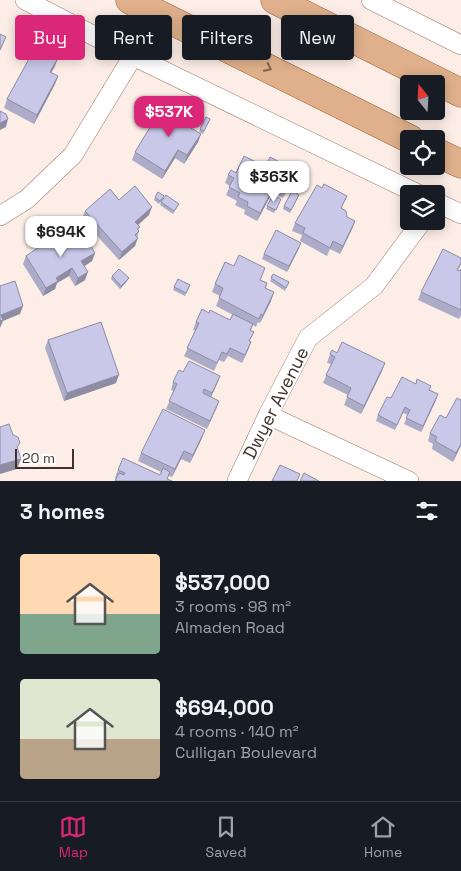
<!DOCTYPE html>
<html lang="en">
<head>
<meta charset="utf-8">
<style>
	body { margin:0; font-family:"Space Grotesk",sans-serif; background:#20242c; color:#f1f3f6; height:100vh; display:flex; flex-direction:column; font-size:19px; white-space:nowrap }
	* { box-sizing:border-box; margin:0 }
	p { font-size:16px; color:#9ea1a6 }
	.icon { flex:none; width:28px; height:28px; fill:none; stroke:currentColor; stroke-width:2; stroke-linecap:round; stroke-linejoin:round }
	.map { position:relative; height:481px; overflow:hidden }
	.sheet { display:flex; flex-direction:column; background:#171b24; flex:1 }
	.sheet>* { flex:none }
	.guide { position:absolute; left:15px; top:15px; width:431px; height:45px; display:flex; gap:10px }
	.needle { width:32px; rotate:342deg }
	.tools { position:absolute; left:400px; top:75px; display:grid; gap:10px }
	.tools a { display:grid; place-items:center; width:45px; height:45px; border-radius:5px; background:#171b24; box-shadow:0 2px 12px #0003; font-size:25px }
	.scale { position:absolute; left:15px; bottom:12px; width:59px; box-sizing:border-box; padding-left:5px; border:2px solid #40322b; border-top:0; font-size:14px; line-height:18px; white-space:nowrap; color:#40322b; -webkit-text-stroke:4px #fff; paint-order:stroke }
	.price { position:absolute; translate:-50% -42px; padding:0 11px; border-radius:10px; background:#fff; color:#222; font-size:16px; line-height:32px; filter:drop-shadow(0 1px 2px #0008) }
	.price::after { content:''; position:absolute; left:50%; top:30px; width:15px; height:11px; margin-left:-8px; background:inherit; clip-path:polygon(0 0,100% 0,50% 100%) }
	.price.current { background:#db2777; color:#fff }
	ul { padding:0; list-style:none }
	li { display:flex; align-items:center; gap:15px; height:125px; padding:0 20px }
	li span { display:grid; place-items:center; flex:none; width:140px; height:100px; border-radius:5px; color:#555 }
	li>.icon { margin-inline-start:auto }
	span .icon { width:60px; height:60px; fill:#fffc; stroke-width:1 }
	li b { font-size:21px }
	h2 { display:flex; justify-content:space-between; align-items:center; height:60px; padding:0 20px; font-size:21px }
	.chip { padding:0 18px; border-radius:5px; background:#171b24; box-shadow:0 2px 12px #0003; font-size:18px; line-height:45px }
	.chip.current { background:#db2777; color:#fff }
	.menu { display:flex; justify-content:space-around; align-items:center; height:70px; border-top:1px solid #363941; background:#171b24; font-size:14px; color:#9ea1a6 }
	.menu a { display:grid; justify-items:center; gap:2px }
	.menu .current { color:#db2777 }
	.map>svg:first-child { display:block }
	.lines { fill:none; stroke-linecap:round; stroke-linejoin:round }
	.minor-casing { stroke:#9c7c6d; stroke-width:20 }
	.primary-casing { stroke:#996137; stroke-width:29 }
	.minor { stroke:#fff; stroke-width:19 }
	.primary { stroke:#dfb08b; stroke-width:28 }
	.wall { fill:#adacc8 }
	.shaded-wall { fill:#8d8ca3 }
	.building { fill:#c9c8e9; stroke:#8d8ca3 }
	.oneway { stroke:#806451 }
	.labels { text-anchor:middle; stroke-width:4; stroke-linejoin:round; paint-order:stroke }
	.street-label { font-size:18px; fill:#40322b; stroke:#fff }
</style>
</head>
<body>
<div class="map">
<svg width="461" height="481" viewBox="0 0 461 481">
	<rect width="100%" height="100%" fill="#fcede6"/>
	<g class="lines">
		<defs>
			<g id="minor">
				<path d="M25,0L133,56L418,194"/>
				<path d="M371,0L461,45"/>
				<path d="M436,202L461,214"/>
				<path d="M0,216L27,199L73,155L133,56"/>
				<path d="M268,415L409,481"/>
				<path d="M237,481L268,415L308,338L374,286L422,221"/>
			</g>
			<g id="primary">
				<path d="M130,0L410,139"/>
				<path d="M275,0L461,93"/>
				<path d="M436,152L461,164"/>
			</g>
		</defs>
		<!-- minor casing -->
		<use href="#minor" class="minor-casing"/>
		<!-- primary casing -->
		<use href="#primary" class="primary-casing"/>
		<!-- minor -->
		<use href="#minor" class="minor"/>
		<!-- primary -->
		<use href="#primary" class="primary"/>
	</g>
	<!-- wall -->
	<g class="wall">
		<path d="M55,66L51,73L58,76L55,84L34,124L4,108L7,99Z"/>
		<path d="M194,117H203L198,127L194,125L192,129L201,134L198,142L184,164L175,158L162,179L132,160L135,152L165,119Z"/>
		<path d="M210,119L203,134L199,132L200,129Z"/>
		<path d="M260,164L257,172L262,174L293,178L283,198L272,193L257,221L244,214L245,210L235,205L237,201L226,195L230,186L225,183L228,175Z"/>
		<path d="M322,188L347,196L341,209L347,217L355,221L352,229L340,254L330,249L327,256L300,241L302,235L292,231L295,223Z"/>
		<path d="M273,195L281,199L274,213L266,209Z"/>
		<path d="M299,195L290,213L283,209L284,206Z"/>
		<path d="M155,197L163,199L159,204L154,200Z"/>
		<path d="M119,200L149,215L138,225L139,231L135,246L119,260L82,219L85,211Z"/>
		<path d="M161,202L179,204L173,214L160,205Z"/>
		<path d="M299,248L287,272L262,259L264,254Z"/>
		<path d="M95,253L92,261L84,266L85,280L75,286L69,276L57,283L55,289L43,296L23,264L26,256Z"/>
		<path d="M461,258V265L458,270L460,271L461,269V315L459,319L418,300L421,292Z"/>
		<path d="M234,266L262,276L260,280L267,283L266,289L271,301L260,323L258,322L256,327L253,325L251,330L250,342H251L242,363L228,356L224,362L219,360L214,371L184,356L196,331L193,330L196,322L209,313L230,320L233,315L216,306L220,296L212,292L215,284Z"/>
		<path d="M273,274L289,282L285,291L270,281Z"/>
		<path d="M112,276L127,281L120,289L111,279Z"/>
		<path d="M190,285L185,296L173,290L174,287Z"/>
		<path d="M48,340L116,383L64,401L45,348Z"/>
		<path d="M330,354L382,371L361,414L344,405L348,395L323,383L331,364L327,363Z"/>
		<path d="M183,372L220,376L211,397L219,401L207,429L166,409L174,391L171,390L173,382Z"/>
		<path d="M416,384L431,386L429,390L436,400L421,432L404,424L408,415L403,413L395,430L376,421L378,415L391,398Z"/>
		<path d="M461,400V448L460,447L453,462L432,449L433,444L428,441L430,433L446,418Z"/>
		<path d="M202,438L190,463L181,459L172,477L169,476L116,479L115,478L118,470L160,475L161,472L138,461L141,453Z"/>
	</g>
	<!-- shaded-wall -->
	<g class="shaded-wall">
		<path d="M58,58L55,66L47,80L50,72Z"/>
		<path d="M58,76L55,84L34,124L37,115Z"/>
		<path d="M8,119L6,127L0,130V123Z"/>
		<path d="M201,134L198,142L184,164L187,155Z"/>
		<path d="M178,150L175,158L162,179L165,171Z"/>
		<path d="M295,170L293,178L283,198L286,190Z"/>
		<path d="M275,185L272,193L257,221L260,213Z"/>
		<path d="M152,207L149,215L132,230L135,222Z"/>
		<path d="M355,221L352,229L340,254L343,246Z"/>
		<path d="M138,238L135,246L119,260L122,252Z"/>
		<path d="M301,243L299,248L287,272L289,266Z"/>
		<path d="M95,253L92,261L79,270L81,261Z"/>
		<path d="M72,268L69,276L57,283L55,289L43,296L46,288L56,278Z"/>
		<path d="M88,272L85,280L75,286L78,278Z"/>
		<path d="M129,278L127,281L120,289L121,286Z"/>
		<path d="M274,292L271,301L260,323L263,315Z"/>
		<path d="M23,306L20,314L3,321L0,328V319L1,315Z"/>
		<path d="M251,342L248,350L242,363L245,355Z"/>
		<path d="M385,363L382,371L361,414L364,406Z"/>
		<path d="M119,375L116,383L64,401L67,393Z"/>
		<path d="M220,376L217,384L209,401L212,393Z"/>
		<path d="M438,394L436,400L421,432L423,426Z"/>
		<path d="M219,401L216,409L207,429L210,421Z"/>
		<path d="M205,430L202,438L190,463L193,455Z"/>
		<path d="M461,444V445L453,462L456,453Z"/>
		<path d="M184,451L181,459L172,477L175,469Z"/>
		<path d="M21,459L17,469L0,474V465Z"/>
	</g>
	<!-- building -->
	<g class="building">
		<path d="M0,34L6,37L0,50Z"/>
		<path d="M36,46L58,58L50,72L58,76L37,115L7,99Z"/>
		<path d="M174,104L196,119L191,128L201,134L187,155L178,150L165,171L135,152L158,114L165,119Z"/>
		<path d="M0,111L6,114L8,119L0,123Z"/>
		<path d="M197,113L203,117L199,124L195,122L196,119L194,117Z"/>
		<path d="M206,117L210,119L204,131L200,129Z"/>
		<path d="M244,156L260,164L256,171L262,174L270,157L295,170L286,190L275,185L260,213L247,206L248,202L238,197L240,193L229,187L234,178L228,175L231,170L236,173Z"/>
		<path d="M324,184L347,196L341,208L346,211L347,217L355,221L343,246L333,241L330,248L303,233L305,228L295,223L317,185L322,188Z"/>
		<path d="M135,186L152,207L135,222L140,227L137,229L139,231L135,235L138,238L122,252L85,211L110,189L119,200Z"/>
		<path d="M292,191L299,195L291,210L284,206Z"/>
		<path d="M158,192L164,196L160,201L155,197Z"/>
		<path d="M166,195L179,204L174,211L161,202Z"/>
		<path d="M273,195L281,199L276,210L267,206Z"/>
		<path d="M276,230L301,243L289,266L264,254Z"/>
		<path d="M82,231L95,253L81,261L88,272L78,278L72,268L56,278L58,281L46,288L26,256L52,238H55L59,234L63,233L68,240Z"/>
		<path d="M443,249L461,258V263L457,270L460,271L461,269V310L421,292Z"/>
		<path d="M239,255L265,268L260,280L267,283L265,288L274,292L263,315L261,314L259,319L219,298L223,288L215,284L225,262L234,266Z"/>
		<path d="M119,269L129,278L121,286L112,276Z"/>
		<path d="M273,274L289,282L286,288L271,278Z"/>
		<path d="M178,279L190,285L186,293L174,287Z"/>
		<path d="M15,281L23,306L1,315L3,320L0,321V286Z"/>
		<path d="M202,309L209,313L210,310L230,320L233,314L253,324L250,330L254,332L249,341L251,342L245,355L230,348L227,354L222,352L217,363L187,348L199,323L196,322Z"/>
		<path d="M101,322L119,375L67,393L48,340Z"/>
		<path d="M342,342L385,363L364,406L347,397L351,388L326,375L335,357L330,354L332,350L337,353Z"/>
		<path d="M189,361L220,376L212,393L204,389L203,393L219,401L210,421L169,401L177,384L173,382L179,370L183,372Z"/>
		<path d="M402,377L416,384L417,379L431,386L429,390L438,394L423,426L406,418L410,410L405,407L397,425L378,415L387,397L391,398Z"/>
		<path d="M457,398L461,400V444L456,453L435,441L437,437L430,433L440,415L446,418Z"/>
		<path d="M163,409L205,430L193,455L184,451L175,469L141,453Z"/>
		<path d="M9,424L13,435L18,437L20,443L17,447L21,459L0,465V427Z"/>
		<path d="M123,458L160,475L163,468L170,472L167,479L172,481H115L119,473L124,475L125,473L118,470Z"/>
		<path d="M280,465L300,474L297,481H272Z"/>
		<path d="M304,473L319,481H300Z"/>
	</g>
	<!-- one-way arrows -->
	<defs><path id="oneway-chevron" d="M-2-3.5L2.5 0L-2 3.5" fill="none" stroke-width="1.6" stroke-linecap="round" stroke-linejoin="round" transform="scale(1.25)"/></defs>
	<use class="oneway" href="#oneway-chevron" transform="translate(268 68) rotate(26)"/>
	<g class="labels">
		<!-- street labels -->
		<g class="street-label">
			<text transform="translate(276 403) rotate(-63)" y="6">Dwyer Avenue</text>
		</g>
	</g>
</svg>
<div class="tools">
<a><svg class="needle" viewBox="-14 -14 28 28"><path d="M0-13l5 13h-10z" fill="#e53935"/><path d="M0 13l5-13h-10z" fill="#9ea1a6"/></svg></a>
<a><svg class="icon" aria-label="locate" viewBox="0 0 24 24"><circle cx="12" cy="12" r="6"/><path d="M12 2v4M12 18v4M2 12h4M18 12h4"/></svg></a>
<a><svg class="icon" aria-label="layers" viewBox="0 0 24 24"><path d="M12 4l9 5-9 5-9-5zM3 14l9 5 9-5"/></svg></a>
</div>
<div class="scale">20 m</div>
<b class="price current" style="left:169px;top:138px">$537K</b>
<b class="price" style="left:274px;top:203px">$363K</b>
<b class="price" style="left:61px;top:258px">$694K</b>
<div class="guide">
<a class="chip current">Buy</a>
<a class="chip">Rent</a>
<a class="chip">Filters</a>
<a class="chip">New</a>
</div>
</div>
<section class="sheet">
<h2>3 homes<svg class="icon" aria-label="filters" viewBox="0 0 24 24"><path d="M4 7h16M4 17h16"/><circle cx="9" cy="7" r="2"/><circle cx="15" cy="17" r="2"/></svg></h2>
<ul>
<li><span style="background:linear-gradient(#ffd9b3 60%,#7fa58c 0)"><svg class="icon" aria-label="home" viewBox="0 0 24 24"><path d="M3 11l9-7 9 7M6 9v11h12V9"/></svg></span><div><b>$537,000</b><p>3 rooms · 98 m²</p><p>Almaden Road</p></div></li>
<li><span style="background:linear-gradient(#dfe7d0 60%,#b9a48a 0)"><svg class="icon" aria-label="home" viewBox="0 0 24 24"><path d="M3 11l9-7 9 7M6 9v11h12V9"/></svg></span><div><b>$694,000</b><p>4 rooms · 140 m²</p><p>Culligan Boulevard</p></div></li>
</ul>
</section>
<nav class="menu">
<a class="current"><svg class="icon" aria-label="map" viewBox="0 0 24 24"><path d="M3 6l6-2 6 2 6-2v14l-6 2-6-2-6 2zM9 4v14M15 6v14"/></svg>Map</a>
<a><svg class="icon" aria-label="saved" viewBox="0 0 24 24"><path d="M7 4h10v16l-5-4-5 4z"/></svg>Saved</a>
<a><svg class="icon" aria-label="home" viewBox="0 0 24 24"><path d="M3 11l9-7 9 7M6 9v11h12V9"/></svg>Home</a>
</nav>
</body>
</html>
